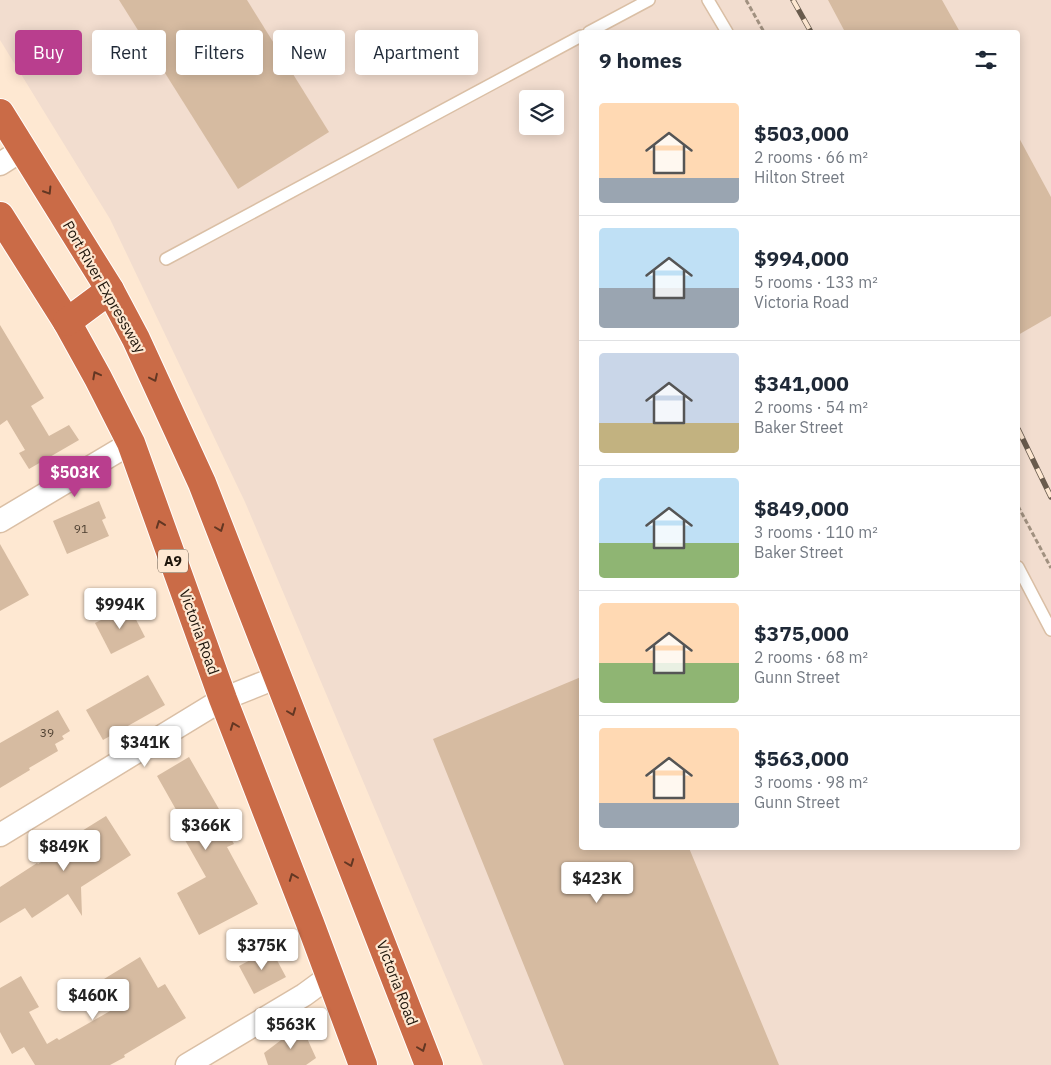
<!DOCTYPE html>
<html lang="en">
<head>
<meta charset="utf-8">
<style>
	body { margin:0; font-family:"IBM Plex Sans",sans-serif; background:#f6f6f7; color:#1f2937; height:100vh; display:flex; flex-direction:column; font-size:19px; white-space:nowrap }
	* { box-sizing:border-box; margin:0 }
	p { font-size:16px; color:#747a83 }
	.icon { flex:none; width:28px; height:28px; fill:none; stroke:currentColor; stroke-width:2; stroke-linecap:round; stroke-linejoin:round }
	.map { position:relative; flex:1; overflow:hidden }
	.drawer { position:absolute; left:579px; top:30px; width:441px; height:820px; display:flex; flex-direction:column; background:#fff; border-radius:5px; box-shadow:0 2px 12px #0003 }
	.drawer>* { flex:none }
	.top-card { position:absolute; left:15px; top:30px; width:475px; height:45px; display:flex; gap:10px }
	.controls { position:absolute; left:519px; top:90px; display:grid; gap:10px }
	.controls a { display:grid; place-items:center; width:45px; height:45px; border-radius:5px; background:#fff; box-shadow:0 2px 12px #0003; font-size:25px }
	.price { position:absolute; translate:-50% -42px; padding:0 11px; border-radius:5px; background:#fff; color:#222; font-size:16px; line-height:32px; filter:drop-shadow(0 1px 2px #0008) }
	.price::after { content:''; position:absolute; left:50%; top:30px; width:15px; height:11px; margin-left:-8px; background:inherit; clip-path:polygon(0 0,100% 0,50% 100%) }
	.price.current { background:#b93e8e; color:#fff }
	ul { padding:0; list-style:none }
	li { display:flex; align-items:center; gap:15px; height:125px; padding:0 20px }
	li+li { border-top:1px solid #e0e1e3 }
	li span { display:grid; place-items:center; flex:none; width:140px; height:100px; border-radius:5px; color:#555 }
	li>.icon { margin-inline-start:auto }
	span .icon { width:60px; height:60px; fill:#fffc; stroke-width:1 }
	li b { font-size:21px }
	h2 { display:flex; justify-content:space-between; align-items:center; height:60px; padding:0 20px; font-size:21px }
	.pill { padding:0 18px; border-radius:5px; background:#fff; box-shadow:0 2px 12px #0003; font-size:18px; line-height:45px }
	.pill.current { background:#b93e8e; color:#fff }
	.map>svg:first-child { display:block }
	.industrial { fill:#f2ddcf; fill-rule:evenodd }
	.building { fill:#d6bba1 }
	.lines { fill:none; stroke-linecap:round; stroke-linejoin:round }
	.lane-casing { stroke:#dabfa5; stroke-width:14 }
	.street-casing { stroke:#dabfa5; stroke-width:25 }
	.highway-casing { stroke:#fff; stroke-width:30 }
	.path { stroke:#a19180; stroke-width:3; stroke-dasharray:5 2.5; stroke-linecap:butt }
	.lane { stroke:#fff; stroke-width:11 }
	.street { stroke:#fff; stroke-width:22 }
	.highway { stroke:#ca6b47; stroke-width:28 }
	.rail-casing { stroke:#695b4d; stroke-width:5.5 }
	.rail { stroke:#fee8d2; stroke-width:4; stroke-dasharray:11; stroke-linecap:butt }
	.oneway { stroke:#633723 }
	.labels { text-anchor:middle; stroke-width:4.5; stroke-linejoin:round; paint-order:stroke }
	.number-label { font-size:12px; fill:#4c3e30 }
	.shield { fill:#fee8d2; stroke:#615447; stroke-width:1 }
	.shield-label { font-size:14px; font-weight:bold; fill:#1e150b }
	.street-label { font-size:15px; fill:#1e150b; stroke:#fee8d2 }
</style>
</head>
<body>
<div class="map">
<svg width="1051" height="1065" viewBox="0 0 1051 1065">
	<rect width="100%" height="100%" fill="#fee8d2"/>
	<!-- industrial -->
	<path class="industrial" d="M0,0H1051V1065H483L245,502L110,219L0,40ZM581,32H1018V848H581ZM528,99H555V126H528Z"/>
	<!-- building -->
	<g class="building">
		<path d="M119,0H247L329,132L238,189Z"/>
		<path d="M828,0H942L960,32H845Z"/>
		<path d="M1018,136L1051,197V316L1018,335Z"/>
		<path d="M0,325L44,398L31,406L49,436L69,425L79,440L29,469L19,453L25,450L7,420L0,425Z"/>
		<path d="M99,501L106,518L102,520L109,536L67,554L53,521Z"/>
		<path d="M0,544L29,595L0,611Z"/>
		<path d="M129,606L145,637L111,654L95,623Z"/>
		<path d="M148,675L165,705L103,740L86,710Z"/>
		<path d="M581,677V848H689L779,1065H564L433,739Z"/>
		<path d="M58,710L70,731L62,736L64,739L55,744L58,751L29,768L30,770L0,788V743Z"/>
		<path d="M189,757L223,816L220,819L234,844L227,847L258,904L199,935L177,893L206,877L177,826L183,822L157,776Z"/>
		<path d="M106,816L131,855L81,887L82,916L68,894L32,918L25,908L0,923V887L37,863L38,864L79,838L77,834Z"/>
		<path d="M271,949L286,977L254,994L239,966Z"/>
		<path d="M140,957L158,988L165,984L186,1018L124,1055L125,1057L110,1065H35L24,1047L12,1054L0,1032V988L21,976L39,1007L29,1012L47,1044L57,1038L59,1040L119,1006L104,979Z"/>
		<path d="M301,1025L316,1058L306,1065H268L264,1053Z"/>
	</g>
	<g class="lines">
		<defs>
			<g id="lane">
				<path d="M708,0L727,32"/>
				<path d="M589,32L649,0"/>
				<path d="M166,259L581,36"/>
				<path d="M1018,567L1051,630"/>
			</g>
			<g id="street">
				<path d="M0,164L22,150"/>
				<path d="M0,521L131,443"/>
				<path d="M0,835L223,699L278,677"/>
				<path d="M187,1065L304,995L330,976"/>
			</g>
			<g id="highway">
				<path d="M0,113L110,290L136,339L202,483L429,1065"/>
				<path d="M0,216L67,322L98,378L131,443L223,699L310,923L363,1065"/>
				<path d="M67,322L110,290"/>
			</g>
		</defs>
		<!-- lane casing -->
		<use href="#lane" class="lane-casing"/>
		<!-- street casing -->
		<use href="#street" class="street-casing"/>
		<!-- highway casing -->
		<use href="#highway" class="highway-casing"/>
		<!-- path -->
		<g class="path">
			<path d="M746,0L764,32"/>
			<path d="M1018,506L1051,568"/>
		</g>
		<!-- lane -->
		<use href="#lane" class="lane"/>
		<!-- street -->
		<use href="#street" class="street"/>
		<!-- highway -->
		<use href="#highway" class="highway"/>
		<defs>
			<g id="rail">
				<path d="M793,0L811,32"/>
				<path d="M1018,429L1051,497"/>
			</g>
		</defs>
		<!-- rail casing -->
		<use href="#rail" class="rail-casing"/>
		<!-- rail -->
		<use href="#rail" class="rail"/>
	</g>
	<!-- one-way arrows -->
	<defs><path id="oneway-chevron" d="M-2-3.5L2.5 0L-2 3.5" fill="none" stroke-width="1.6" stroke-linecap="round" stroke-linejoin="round" transform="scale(1.25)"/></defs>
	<g class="oneway">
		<use href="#oneway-chevron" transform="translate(48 191) rotate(58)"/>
		<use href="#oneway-chevron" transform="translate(96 375) rotate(-118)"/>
		<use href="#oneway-chevron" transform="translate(154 378) rotate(65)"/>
		<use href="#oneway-chevron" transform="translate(160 524) rotate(-110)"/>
		<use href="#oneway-chevron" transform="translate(220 528) rotate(69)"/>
		<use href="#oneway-chevron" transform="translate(292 712) rotate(69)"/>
		<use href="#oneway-chevron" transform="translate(234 726) rotate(-111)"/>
		<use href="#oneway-chevron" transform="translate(350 863) rotate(69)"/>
		<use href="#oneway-chevron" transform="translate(293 877) rotate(-111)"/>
		<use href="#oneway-chevron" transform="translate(422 1048) rotate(69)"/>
	</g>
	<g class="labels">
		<!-- number labels -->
		<g class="number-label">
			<text x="81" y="533">91</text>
			<text x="47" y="737">39</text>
		</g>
		<!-- shield labels -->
		<rect class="shield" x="158" y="549.5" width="30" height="23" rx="4"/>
		<g class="shield-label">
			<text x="173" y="566">A9</text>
		</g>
		<!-- street labels -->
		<g class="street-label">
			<text transform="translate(104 287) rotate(60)" y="5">Port River Expressway</text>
			<text transform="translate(199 632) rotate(70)" y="5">Victoria Road</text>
			<text transform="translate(397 983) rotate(69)" y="5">Victoria Road</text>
		</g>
	</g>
</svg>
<div class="controls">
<a><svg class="icon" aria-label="layers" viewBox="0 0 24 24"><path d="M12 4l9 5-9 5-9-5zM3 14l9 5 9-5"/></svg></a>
</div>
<b class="price current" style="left:75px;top:498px">$503K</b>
<b class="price" style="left:120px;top:630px">$994K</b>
<b class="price" style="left:145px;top:768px">$341K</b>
<b class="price" style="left:206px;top:851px">$366K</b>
<b class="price" style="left:64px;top:872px">$849K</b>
<b class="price" style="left:597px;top:904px">$423K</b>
<b class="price" style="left:262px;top:971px">$375K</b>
<b class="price" style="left:93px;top:1021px">$460K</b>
<b class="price" style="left:291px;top:1050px">$563K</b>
<div class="top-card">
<a class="pill current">Buy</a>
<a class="pill">Rent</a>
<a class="pill">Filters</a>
<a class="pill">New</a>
<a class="pill">Apartment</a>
</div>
<section class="drawer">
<h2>9 homes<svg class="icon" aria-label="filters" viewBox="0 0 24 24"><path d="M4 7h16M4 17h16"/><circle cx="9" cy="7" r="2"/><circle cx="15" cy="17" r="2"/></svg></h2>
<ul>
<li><span style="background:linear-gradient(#ffd9b3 75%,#9aa5b1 0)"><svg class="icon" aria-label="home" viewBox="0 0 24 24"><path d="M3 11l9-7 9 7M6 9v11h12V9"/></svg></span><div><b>$503,000</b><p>2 rooms · 66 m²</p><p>Hilton Street</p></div></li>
<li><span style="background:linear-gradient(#bfe0f5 60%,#9aa5b1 0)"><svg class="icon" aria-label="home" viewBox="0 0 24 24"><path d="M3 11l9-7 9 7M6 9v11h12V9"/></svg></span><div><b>$994,000</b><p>5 rooms · 133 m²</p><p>Victoria Road</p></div></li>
<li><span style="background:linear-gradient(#c9d6e8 70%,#c2b280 0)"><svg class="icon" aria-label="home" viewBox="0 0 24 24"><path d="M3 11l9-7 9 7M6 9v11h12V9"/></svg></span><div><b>$341,000</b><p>2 rooms · 54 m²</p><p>Baker Street</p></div></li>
<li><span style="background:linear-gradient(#bfe0f5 65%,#8fb573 0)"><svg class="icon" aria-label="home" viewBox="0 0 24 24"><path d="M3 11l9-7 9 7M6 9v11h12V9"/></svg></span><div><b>$849,000</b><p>3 rooms · 110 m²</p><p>Baker Street</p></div></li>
<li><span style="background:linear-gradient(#ffd9b3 60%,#8fb573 0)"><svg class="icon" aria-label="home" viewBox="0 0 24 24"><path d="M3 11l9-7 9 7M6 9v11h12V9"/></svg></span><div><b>$375,000</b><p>2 rooms · 68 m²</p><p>Gunn Street</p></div></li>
<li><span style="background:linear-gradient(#ffd9b3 75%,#9aa5b1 0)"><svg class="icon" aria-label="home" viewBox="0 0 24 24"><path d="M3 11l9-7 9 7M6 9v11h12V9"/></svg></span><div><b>$563,000</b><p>3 rooms · 98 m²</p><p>Gunn Street</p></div></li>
</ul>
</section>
</div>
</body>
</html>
